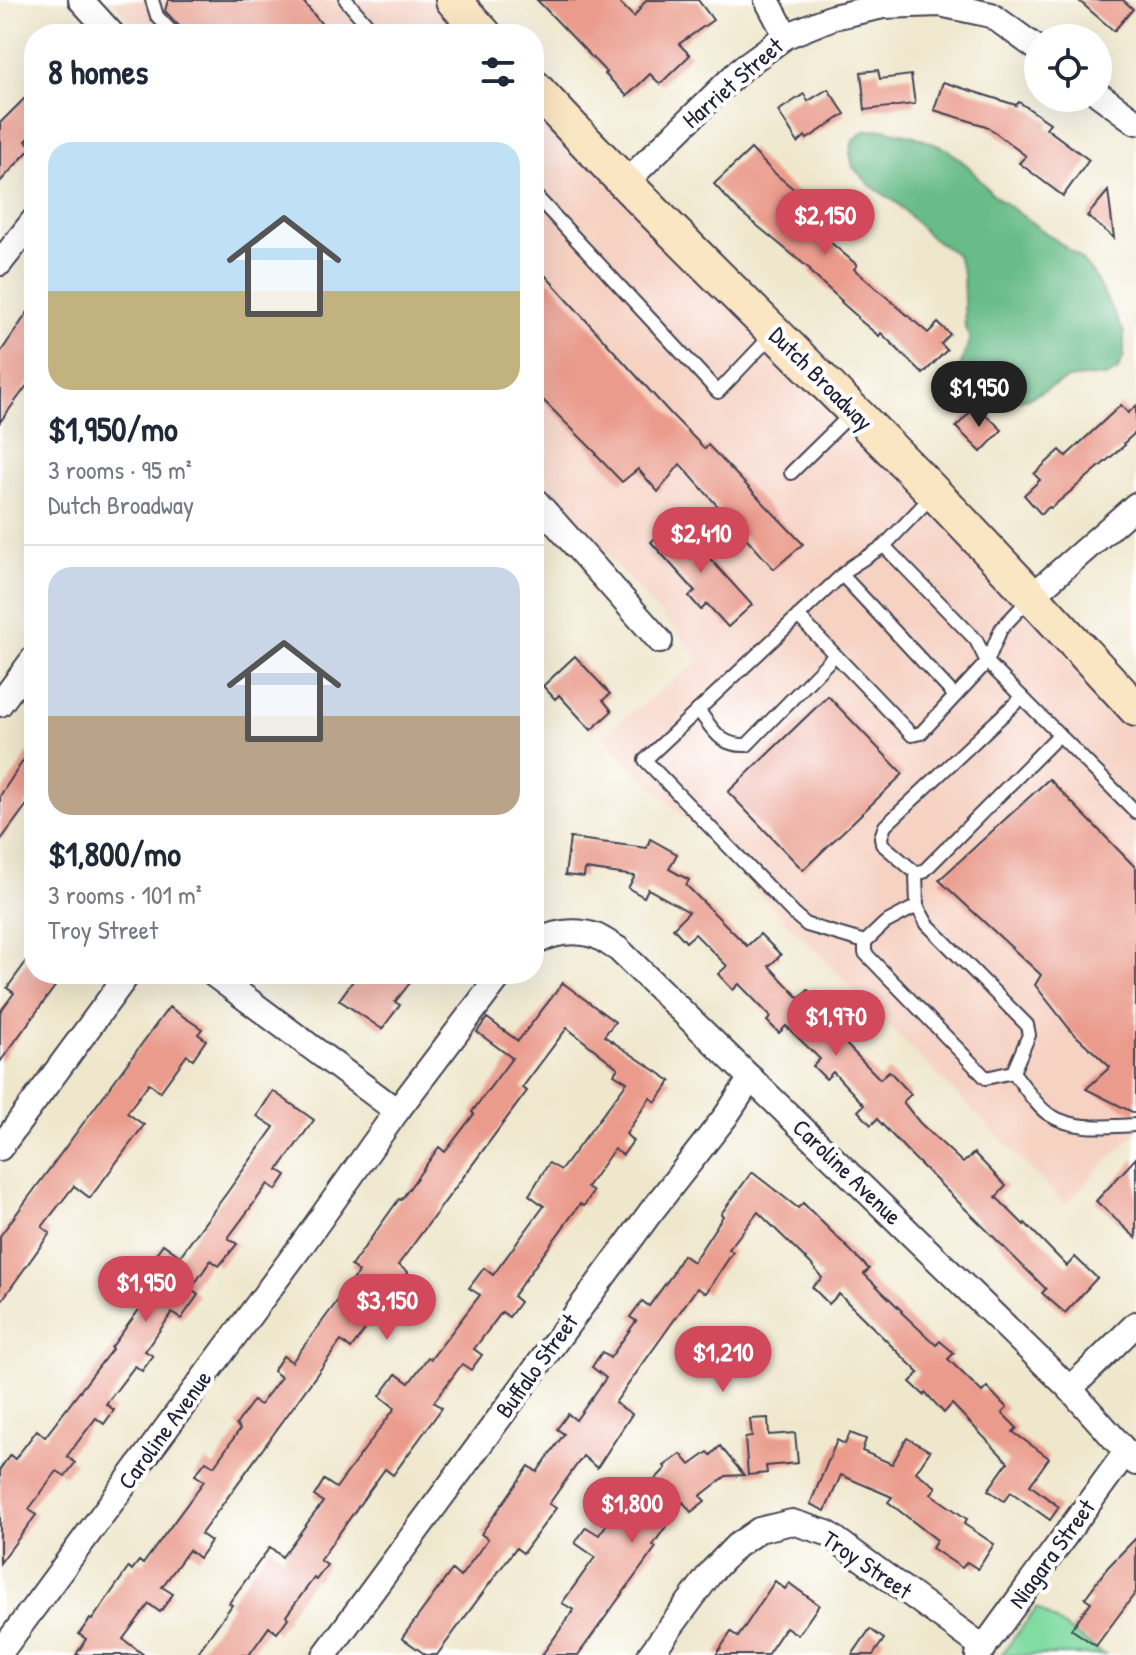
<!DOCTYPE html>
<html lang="en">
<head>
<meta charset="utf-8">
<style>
	body { margin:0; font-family:"Patrick Hand",sans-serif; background:#f6f6f7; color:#1f2937; height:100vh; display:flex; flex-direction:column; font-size:30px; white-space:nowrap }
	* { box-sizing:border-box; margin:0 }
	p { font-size:26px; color:#747a83 }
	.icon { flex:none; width:44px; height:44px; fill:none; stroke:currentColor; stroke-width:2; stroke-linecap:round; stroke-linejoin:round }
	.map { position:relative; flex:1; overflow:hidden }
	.panel { position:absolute; left:24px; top:24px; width:520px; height:960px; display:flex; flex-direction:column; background:#fff; border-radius:32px; box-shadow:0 8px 32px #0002 }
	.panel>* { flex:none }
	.tools { position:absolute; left:1024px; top:24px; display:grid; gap:16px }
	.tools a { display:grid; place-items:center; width:88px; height:88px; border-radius:50%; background:#fff; box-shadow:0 8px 32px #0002; font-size:40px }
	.price { position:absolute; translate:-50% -68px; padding:0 18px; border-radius:28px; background:#d1495b; color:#fff; font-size:26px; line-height:52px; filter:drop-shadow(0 2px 4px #0008) }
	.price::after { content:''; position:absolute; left:50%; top:48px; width:24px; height:18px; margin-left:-12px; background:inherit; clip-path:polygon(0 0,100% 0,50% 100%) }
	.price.active { background:#222; color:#fff }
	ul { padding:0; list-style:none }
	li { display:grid; align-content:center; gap:16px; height:424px; padding:0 24px }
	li+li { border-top:2px solid #e0e1e3 }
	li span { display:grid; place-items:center; height:248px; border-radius:24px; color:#555 }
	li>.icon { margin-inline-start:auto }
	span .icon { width:144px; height:144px; fill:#fffc; stroke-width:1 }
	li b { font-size:34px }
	h2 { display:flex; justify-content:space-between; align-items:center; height:96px; padding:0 24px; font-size:34px }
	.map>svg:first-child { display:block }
	.built { fill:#f6d2c3 }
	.green { fill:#81dca2; stroke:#527f6e; stroke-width:2 }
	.forest { fill:#68bc88; stroke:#456f62; stroke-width:2 }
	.building { fill:#ea9b8c }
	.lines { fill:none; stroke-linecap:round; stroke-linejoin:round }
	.service-casing { stroke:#414051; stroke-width:16 }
	.minor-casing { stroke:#414051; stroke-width:28 }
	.secondary-casing { stroke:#414051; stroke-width:38 }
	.service { stroke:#fff; stroke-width:12 }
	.minor { stroke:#fff; stroke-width:24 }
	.secondary { stroke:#fbe6c3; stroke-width:34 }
	.labels { text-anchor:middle; stroke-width:8; stroke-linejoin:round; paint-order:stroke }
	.street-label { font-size:24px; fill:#22223b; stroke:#fff }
</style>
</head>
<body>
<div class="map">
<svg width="1136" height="1655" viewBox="0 0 1136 1655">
	<rect width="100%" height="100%" fill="#fff"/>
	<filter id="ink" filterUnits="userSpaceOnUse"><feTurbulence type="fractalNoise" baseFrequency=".0125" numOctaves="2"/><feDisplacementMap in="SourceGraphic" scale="16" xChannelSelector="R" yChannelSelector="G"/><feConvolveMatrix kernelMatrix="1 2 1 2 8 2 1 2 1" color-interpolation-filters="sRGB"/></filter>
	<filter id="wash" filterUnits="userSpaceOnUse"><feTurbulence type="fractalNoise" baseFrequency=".006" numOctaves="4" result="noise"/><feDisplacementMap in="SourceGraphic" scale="32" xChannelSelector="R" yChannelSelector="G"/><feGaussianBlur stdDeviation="1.8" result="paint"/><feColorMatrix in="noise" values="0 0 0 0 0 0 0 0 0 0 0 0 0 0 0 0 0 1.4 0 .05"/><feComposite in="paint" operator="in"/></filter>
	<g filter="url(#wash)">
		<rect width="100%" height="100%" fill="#efe7cc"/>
		<!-- built -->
		<g class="built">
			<path d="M113,0H443L474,34H143Z"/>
			<path d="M534,96L1136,714V1134H1134L1065,1204L602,735L701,660L534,472Z"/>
		</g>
		<!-- green -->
		<path class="green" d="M1037,1608L1105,1655H1001Z"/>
		<!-- forest -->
		<path class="forest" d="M884,129L914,136L947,149L968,166L991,193L1079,257L1093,274L1124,333V356L1117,371L1105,377L1090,376L1067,379L1029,398L1008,402L975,393L960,387L958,372L970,339L965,328L963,274L957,255L928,235L897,203L871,186L853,167L850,153L853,141L864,131Z"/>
		<g id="blocks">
			<!-- building -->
			<g class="building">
				<path d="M168,0H302L330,34H183L181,28L165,11Z"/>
				<path d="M537,0H617L634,17L646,0H698L713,20L679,44L690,55L660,84L650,74L627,96L605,74L607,73Z"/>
				<path d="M1078,0H1123L1133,9L1114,31Z"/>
				<path d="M878,70L880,79L911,75L915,104L865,110L861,72Z"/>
				<path d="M943,82L1016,105L1019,102L1050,123L1046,128L1089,160L1063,196L1019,163L1026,156L986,126L934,110Z"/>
				<path d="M34,89V133L26,141L32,147L0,182V123Z"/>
				<path d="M828,89L845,114L807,139L805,136L798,143L778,111L804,94L808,101Z"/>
				<path d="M751,149L772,171L820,211L809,224L857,265L854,269L928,333L938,323L950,334L941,344L947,350L923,374L881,333L879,336L857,318L858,317L841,302L842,301L810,272L811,270L738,210L714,184Z"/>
				<path d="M1108,191L1114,238L1087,216Z"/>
				<path d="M534,263L671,414L705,449L708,445L803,544L774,569L680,464L658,492L638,469L622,482L596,455L597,454L543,400L534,408Z"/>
				<path d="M34,303V376L0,422V353Z"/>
				<path d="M1121,405L1128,413L1136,406V432L1124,443L1125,445L1051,508L1049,507L1041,514L1024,495L1040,480L1034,474L1060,450L1066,456Z"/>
				<path d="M975,407H978L1002,430L981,452L956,427Z"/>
				<path d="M675,520L752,605L728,627L707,604L701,610L689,596L695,591L651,542Z"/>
				<path d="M575,656L610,694L603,700L612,711L591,730L559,695L555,699L543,686Z"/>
				<path d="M828,696L903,774L803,870L728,792Z"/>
				<path d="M34,744V795L0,841V796Z"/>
				<path d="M1049,779L1136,868V1114L1086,1089L1110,1067L1072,1032L1035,985L1041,975L939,880Z"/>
				<path d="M570,838L647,848L650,839L677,854L669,869L689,880L686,885L747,946L760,934L781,955L769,966L799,998L808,990L848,1029L839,1037L880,1079L889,1071L911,1094L903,1102L920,1123L963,1163L974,1153L1006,1186L996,1197L1024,1225L1025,1223L1067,1266L1075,1257L1097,1278L1065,1313L1042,1293L1046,1289L910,1154L877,1119L871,1125L858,1111L864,1105L833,1072L826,1079L813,1066L820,1059L786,1026L779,1033L767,1021L771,1017L739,984L733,990L718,974L727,966L695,934L686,942L673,928L689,912L648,889L644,897L628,888L635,876L585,869L584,877L565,875Z"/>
				<path d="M34,951V974H64L0,1062V1012L14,993L7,988Z"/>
				<path d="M358,974H417L395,1002L400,1005L382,1029L339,1000Z"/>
				<path d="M563,983L615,1022L604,1036L671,1081L656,1102L650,1098L626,1134L633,1141L623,1155L614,1149L587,1187L593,1192L584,1206L580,1204L513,1296L520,1302L509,1317L502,1312L474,1349L482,1355L471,1370L462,1364L434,1402L442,1408L393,1475L385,1469L320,1560L327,1565L316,1580L314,1578L286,1616L288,1618L277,1633L269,1627L249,1655H196L232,1605L229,1603L270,1547L282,1557L323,1502L314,1496L324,1480L336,1488L395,1408L380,1396L396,1374L409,1383L428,1357L431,1359L480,1295L469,1288L484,1268L493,1275L544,1206L529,1195L549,1163L561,1170L627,1082L614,1074L618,1068L567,1028L522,1088L527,1091L398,1265L408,1272L387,1306L384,1303L351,1349L341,1341L201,1534L211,1541L199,1558L189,1550L162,1587L173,1594L160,1612L149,1604L123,1639L144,1655H76L86,1639L79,1634L90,1619L92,1620L129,1567L132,1570L139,1561L143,1564L204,1481L195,1475L206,1461L214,1466L240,1429L236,1425L253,1401L260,1405L281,1377L273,1371L283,1356L292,1362L359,1272L351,1266L394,1206L399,1199L401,1200L439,1147L445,1152L474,1114L472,1112L512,1058L477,1032L487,1018L518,1041Z"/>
				<path d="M169,1007L202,1029L198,1034L206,1040L193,1059L187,1055L160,1092L149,1083L127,1113L144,1125L90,1198L74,1186L42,1227L50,1233L0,1303V1236Z"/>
				<path d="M273,1091L314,1120L278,1170L286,1175L276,1190L268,1184L228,1238L237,1244L219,1266L211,1260L191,1289L198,1295L181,1319L172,1313L145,1351L153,1356L142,1371L135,1366L106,1404L114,1410L104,1424L96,1418L67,1456L75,1463L65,1476L57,1471L29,1509L36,1515L0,1563V1469L10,1455L15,1459L37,1430L45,1437L112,1349L111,1348L149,1296L141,1290L158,1266L151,1261L163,1244L180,1256L226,1194L274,1127L257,1116Z"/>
				<path d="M1136,1158V1238L1096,1201Z"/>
				<path d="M752,1172L798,1208L803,1203L869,1269L864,1274L902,1311L901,1312L936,1345L940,1341L954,1353L948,1359L982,1392L987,1387L1007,1408L1002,1413L1017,1428L1013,1432L1049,1458L1030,1485L1059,1507L1050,1520L1011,1492L1004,1501L988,1490L1008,1462L952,1404L944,1413L926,1393L924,1395L910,1382L919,1373L839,1294L829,1304L812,1287L822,1278L811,1264L758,1212L729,1249L733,1252L706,1293L697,1288L615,1403L632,1414L597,1468L583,1456L549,1504L556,1508L523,1553L516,1548L437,1655H426L402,1638L452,1570L460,1577L488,1539L481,1534L529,1466L537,1472L564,1434L557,1429L568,1414L576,1420L606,1378L592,1367L602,1352L610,1358L636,1321L630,1317L642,1301L649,1306L674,1272L673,1271L683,1255L693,1262L723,1216L721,1214Z"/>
				<path d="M768,1418L769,1435L795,1433L798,1463L766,1466L767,1473L748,1475L745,1438L752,1437L750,1419Z"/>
				<path d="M850,1433L866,1439L862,1451L892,1464L907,1438L930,1451L916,1472L936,1487L931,1494L967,1519L964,1524L994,1544L978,1569L967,1562L962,1568L932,1548L937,1540L888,1502L892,1497L841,1475L825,1511L810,1504L837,1440L845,1444Z"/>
				<path d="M720,1446L744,1475L726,1476L700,1496L705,1501L691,1512L683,1502L653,1545L656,1547L578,1655H542L574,1610L562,1603L595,1557L575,1543L586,1527L599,1535L619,1507L636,1519L654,1493L648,1487L666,1468L664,1466L681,1454L690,1465L708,1452L711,1455Z"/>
				<path d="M1136,1538V1592L1096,1646L1071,1629L1091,1602L1085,1598L1108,1567Z"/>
				<path d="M775,1581L785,1589L789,1583L819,1605L798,1635L786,1627L767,1655H716L731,1632L738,1637Z"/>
				<path d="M870,1629L884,1639L873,1655H852Z"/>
			</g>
		</g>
	</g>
	<g filter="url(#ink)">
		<use href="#blocks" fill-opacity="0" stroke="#414051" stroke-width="2"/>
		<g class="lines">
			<defs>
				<g id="service">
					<path d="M152,0L157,16L174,34"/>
					<path d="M346,0L375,34"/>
					<path d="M534,194L718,392L772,335"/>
					<path d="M791,473L851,414"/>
					<path d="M884,546L976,640L987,662L1136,812"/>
					<path d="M842,575L955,696"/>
					<path d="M798,616L912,735L921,733L987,662L1001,629L1030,598"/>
					<path d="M1022,697L885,826L881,837L882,844L916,873L923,872L1059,735"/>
					<path d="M698,710C714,730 719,746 747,745L835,655"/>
					<path d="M916,873L917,906L927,924L1027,1025L1029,1035L1013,1072L986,1078L865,953V942L885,923L917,906"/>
					<path d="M865,942L807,925L794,914L645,760L842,575L852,566L884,546L932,496"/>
					<path d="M1013,1072C1023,1084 1037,1108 1050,1115C1075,1131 1108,1126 1136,1125"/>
				</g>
				<g id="minor">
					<path d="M81,0L112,34"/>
					<path d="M767,0L786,36"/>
					<path d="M1098,94L1136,122"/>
					<path d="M625,183L741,69L786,36L833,17L883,6L940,4L991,15L1038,49"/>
					<path d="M0,263L34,220"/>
					<path d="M534,499L660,641"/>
					<path d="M1032,596L1136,505"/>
					<path d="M0,704L34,658"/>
					<path d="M534,944C551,932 576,929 596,936C603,939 611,945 618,949L1070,1389L1136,1463"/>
					<path d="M213,974L397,1111"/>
					<path d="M0,1148L128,974"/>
					<path d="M1070,1389L1136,1324"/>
					<path d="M0,1653L304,1242L397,1111L501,974"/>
					<path d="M325,1655L650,1213L726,1116L751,1078"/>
					<path d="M650,1655L712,1571L736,1546L759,1530L792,1522L827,1533L984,1648"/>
					<path d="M978,1655L1126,1452"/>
				</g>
				<g id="secondary">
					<path d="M453,0L484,34"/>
					<path d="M534,87C653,216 781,337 904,462C983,542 1059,626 1136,709"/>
				</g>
			</defs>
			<!-- service casing -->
			<use href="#service" class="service-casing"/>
			<!-- minor casing -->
			<use href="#minor" class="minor-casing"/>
			<!-- secondary casing -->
			<use href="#secondary" class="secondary-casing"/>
			<!-- service -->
			<use href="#service" class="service"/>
			<!-- minor -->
			<use href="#minor" class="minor"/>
			<!-- secondary -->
			<use href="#secondary" class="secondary"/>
		</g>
	</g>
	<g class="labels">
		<!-- street labels -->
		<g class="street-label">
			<text transform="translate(733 83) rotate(-41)" y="8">Harriet Street</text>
			<text transform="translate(821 379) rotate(45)" y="8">Dutch Broadway</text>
			<text transform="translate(847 1172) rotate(44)" y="8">Caroline Avenue</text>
			<text transform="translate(537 1366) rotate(-54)" y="8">Buffalo Street</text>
			<text transform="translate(165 1430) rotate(-54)" y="8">Caroline Avenue</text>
			<text transform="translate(1052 1554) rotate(-54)" y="8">Niagara Street</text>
			<text transform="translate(867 1565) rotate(34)" y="8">Troy Street</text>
		</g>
	</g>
</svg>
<div class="tools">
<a><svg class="icon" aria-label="locate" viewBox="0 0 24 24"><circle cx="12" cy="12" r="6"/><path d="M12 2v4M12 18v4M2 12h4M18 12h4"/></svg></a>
</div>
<b class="price" style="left:825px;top:257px">$2,150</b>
<b class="price active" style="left:979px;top:429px">$1,950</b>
<b class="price" style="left:701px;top:575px">$2,410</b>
<b class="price" style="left:836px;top:1058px">$1,970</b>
<b class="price" style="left:146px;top:1324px">$1,950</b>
<b class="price" style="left:387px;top:1342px">$3,150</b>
<b class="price" style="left:723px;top:1394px">$1,210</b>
<b class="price" style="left:632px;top:1545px">$1,800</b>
<section class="panel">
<h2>8 homes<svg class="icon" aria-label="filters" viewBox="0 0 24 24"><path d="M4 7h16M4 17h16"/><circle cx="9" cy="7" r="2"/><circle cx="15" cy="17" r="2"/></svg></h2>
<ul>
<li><span style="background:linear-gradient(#bfe0f5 60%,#c2b280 0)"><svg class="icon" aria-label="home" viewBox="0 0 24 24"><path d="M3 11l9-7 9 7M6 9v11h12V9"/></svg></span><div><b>$1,950/mo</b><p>3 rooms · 95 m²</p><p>Dutch Broadway</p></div></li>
<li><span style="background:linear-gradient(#c9d6e8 60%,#b9a48a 0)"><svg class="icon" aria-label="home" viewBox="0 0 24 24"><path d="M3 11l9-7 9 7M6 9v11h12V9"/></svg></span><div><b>$1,800/mo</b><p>3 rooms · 101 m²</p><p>Troy Street</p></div></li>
</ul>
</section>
</div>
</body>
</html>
